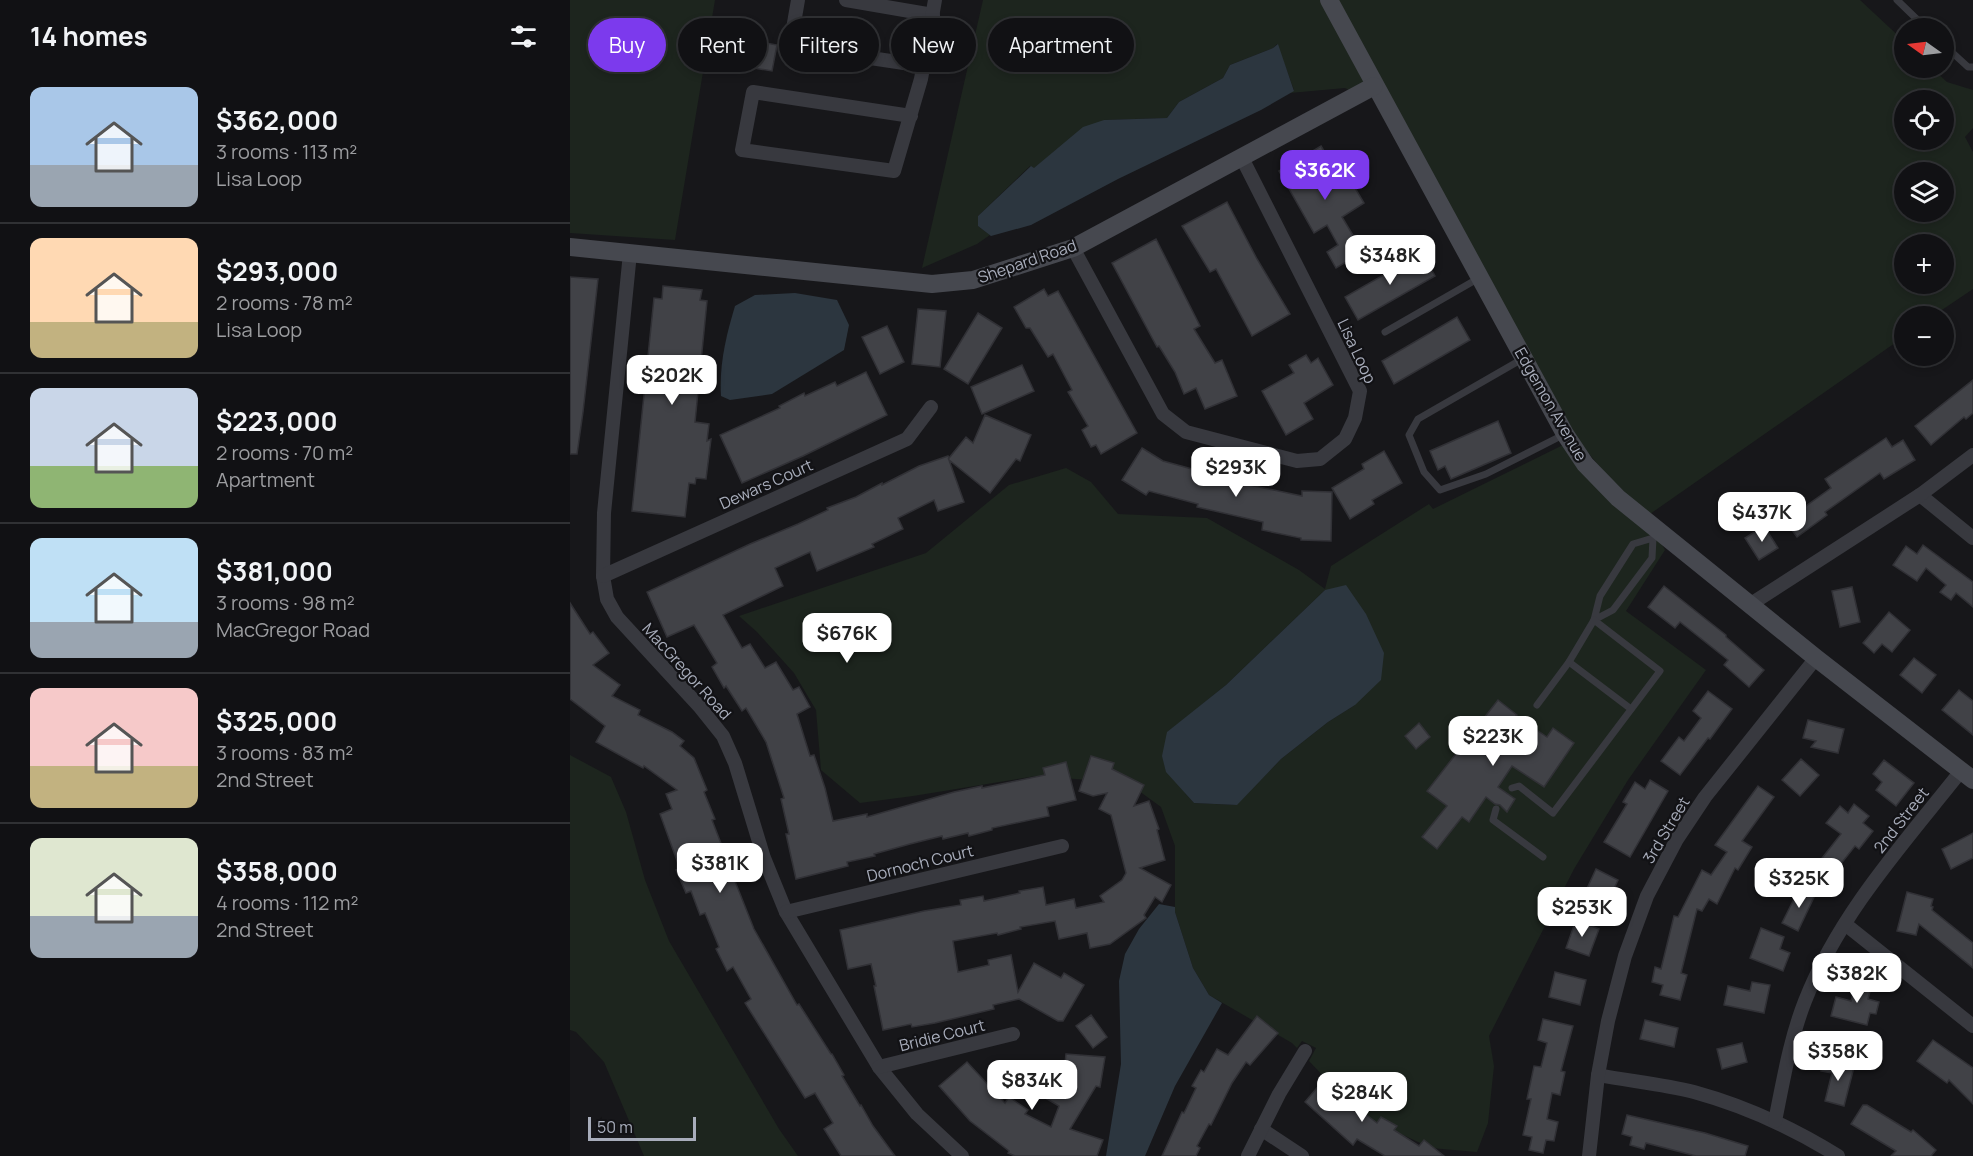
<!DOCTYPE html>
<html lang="en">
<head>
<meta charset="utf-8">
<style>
	body { margin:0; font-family:Manrope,sans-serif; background:#1e1f22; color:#f1f3f6; height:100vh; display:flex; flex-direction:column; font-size:22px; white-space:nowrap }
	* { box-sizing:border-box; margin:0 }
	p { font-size:20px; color:#9c9da0 }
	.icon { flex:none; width:33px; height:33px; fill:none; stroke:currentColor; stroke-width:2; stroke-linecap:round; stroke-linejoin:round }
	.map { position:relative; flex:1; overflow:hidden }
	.side { display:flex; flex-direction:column; background:#111114; width:570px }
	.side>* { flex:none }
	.top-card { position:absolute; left:18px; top:18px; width:570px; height:54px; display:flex; gap:12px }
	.needle { width:39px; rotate:284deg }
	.controls { position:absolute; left:1324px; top:18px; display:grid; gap:12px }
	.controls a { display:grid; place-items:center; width:60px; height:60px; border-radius:50%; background:#111114; box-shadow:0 3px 9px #0003,0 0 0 2px #303134; font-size:30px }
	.scale { position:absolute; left:18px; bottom:15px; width:108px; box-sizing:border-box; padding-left:6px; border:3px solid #a8adbb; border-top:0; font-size:16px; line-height:21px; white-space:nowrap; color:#a8adbb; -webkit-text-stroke:4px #121215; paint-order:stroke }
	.price { position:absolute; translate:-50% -51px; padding:0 14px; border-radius:12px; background:#fff; color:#222; font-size:20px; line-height:39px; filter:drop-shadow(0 2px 3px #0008) }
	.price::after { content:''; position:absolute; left:50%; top:36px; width:18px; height:14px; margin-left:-9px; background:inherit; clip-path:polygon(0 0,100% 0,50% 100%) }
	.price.current { background:#7c3aed; color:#fff }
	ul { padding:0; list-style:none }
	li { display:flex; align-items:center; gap:18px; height:150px; padding:0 30px }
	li+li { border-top:2px solid #303134 }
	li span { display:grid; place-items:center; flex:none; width:168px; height:120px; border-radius:12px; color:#555 }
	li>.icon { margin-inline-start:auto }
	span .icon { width:72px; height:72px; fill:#fffc; stroke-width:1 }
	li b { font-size:26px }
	h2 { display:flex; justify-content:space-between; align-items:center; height:72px; padding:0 30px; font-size:26px }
	.pill { padding:0 21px; border-radius:27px; background:#111114; box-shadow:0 3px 9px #0003,0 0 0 2px #303134; font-size:21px; line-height:54px }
	.pill.current { background:#7c3aed; color:#fff }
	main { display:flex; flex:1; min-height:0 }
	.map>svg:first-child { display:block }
	.green { fill:#1d251e; fill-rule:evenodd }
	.water { fill:#2c363f }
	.building { fill:#414247; stroke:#313136; stroke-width:1.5 }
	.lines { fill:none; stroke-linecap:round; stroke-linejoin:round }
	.lane { stroke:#38393f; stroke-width:7 }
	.street { stroke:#38393f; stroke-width:14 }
	.secondary { stroke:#46484f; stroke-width:18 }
	.labels { text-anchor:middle; stroke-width:4.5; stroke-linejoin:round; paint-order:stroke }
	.street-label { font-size:16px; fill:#a8adbb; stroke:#121215 }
</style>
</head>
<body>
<main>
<section class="side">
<h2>14 homes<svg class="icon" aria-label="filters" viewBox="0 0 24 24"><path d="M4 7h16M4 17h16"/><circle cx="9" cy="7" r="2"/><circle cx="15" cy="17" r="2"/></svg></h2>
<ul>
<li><span style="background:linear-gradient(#a9c7e8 65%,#9aa5b1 0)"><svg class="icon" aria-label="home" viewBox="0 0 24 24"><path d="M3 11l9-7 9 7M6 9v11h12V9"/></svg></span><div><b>$362,000</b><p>3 rooms · 113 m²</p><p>Lisa Loop</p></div></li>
<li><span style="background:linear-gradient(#ffd9b3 70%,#c2b280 0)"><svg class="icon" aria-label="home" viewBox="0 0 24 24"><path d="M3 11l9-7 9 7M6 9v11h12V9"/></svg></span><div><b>$293,000</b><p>2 rooms · 78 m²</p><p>Lisa Loop</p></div></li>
<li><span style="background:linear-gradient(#c9d6e8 65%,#8fb573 0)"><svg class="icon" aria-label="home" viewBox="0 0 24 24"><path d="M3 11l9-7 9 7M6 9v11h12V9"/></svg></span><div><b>$223,000</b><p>2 rooms · 70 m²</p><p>Apartment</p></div></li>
<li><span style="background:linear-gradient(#bfe0f5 70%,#9aa5b1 0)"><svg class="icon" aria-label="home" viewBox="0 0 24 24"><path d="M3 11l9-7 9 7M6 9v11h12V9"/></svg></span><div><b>$381,000</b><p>3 rooms · 98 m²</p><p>MacGregor Road</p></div></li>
<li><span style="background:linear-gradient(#f6c9c9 65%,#c2b280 0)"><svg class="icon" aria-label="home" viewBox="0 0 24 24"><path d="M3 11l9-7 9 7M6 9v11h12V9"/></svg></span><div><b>$325,000</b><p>3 rooms · 83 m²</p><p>2nd Street</p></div></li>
<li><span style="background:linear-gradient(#dfe7d0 65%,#9aa5b1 0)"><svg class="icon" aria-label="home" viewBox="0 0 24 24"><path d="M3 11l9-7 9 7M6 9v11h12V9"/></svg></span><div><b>$358,000</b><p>4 rooms · 112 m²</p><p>2nd Street</p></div></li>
</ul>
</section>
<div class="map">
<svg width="1403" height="1156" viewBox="0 0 1403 1156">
	<rect width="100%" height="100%" fill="#17171a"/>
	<!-- green -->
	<g class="green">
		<path d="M0,0H145L105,240L0,233Z"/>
		<path d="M413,0H750L794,82L779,90L775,88L720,93L724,90L707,44L703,48L660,65L653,78L609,102L597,118L534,120L485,151L464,169L460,166L408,216V226L420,235L407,244L352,268Z"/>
		<path d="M768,0H1290L1335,42V68H1362L1377,82L1403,90V128L1395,137L1403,152V289L1363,316H1335V336L1080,514C1048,488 1026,465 1002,431ZM1335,100H1374V140H1335ZM1335,172H1374V212H1335ZM1335,244H1374V284H1335Z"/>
		<path d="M993,445L1090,541L1095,550L1056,611L1136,670L1058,780L1004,869L919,1036L924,1066L918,1123L907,1152L861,1148L790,1115L739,1061L746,1048L732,1041L727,1048L722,1043L639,995L623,968L605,912V846L591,807L558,783L466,776L343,796L290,803L251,770L246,710L224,673L187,632L169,616L356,553L439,485L496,468L521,482L548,514L637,518L729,570L755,589L761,566L859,504L863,509ZM755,590L785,705L758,722L711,759L666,805L624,803L615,793L598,732L656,685Z"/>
		<path d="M0,755L41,777L56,812L75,880L99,941L209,1129L228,1156H74L34,1062L6,1032L0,1030Z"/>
	</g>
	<!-- water -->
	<g class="water">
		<path d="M708,44L724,91L691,110L548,179L461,225L421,236L408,226V216L461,166L464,168L513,127L534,120L597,118L609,102L653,78L660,65L703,48Z"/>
		<path d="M225,293L267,300L279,325L274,350L202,394L160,400L151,396C149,365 156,336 165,306L185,295Z"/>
		<path d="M776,585L796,614L814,653L811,680L785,705L758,722L711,759L667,805L624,803L596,772L592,756L597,732L656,685L755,590Z"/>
		<path d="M589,904L605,907V912L623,968L639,995L652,1003L605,1086L575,1156H536L551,1064L549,981L555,954L569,929Z"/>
	</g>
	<!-- building -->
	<g class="building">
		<path d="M158,36L207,45L202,71L154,63Z"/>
		<path d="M751,146L771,180L778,176L794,203L772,217L793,252L766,268L757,252L768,245L757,225L744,233L709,171Z"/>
		<path d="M657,202L687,259L720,314L682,336L646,269L640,272L612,226Z"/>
		<path d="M586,239L630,326L624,329L645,363L652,360L667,396L635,409L626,388L614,394L605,372L589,346L587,347L542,263Z"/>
		<path d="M852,253L865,276L788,320L775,297Z"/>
		<path d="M0,277L28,279L13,412L7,454H0Z"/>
		<path d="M93,286L132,290L130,300L137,301L125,422L139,424L137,441L141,439L136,479L126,478L125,484L119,483L115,517L62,511L84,298L92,299Z"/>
		<path d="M474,289L478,296L488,291L567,433L531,454L526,445L521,447L512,430L518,426L498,392L502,390L483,354L478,357L460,328H456L444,307Z"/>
		<path d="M348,309L376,311L370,367L342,364Z"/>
		<path d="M408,313L432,328L398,384L374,369Z"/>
		<path d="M887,317L900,340L824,384L812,361Z"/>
		<path d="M317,326L334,362L310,374L292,337Z"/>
		<path d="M736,355L741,363L748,358L763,385L734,403L743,419L716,435L692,391L724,373L719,365Z"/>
		<path d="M452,365L464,391L412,414L401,387Z"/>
		<path d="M296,372L317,415L233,456L172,483L150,435L210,408L209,406L234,393L235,396L265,382L267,386Z"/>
		<path d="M1403,380V413L1396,419L1394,417L1361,445L1345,426Z"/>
		<path d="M415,415L461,435L450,461L446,459L420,493L379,460L394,502L368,511L364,500L328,518L333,529L302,544L304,547L247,571L240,552L205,568L213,586L153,615L172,648L180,644L195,668L206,662L223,690L229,687L240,707L227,714L240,756L244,755L255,788L263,821L297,814V817L384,792L412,786V788L475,775L473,768L496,762L506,800L477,807L479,816L422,828V830L399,836L398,833L373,839L372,836L340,844L304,854L305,856L277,862L278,866L226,879L216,834H219L211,799L214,798L196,742L176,708L172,711L156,686L154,688L142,667L147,663L124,625L97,637L77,592L180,544L228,524L258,510L257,508L286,497L312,483V485L349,466L378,456L379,458L396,437L403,443Z"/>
		<path d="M928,421L941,453L881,479L875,466L868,470L860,451Z"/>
		<path d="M1316,438L1322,447L1333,440L1345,460L1314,479L1310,473L1255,512L1257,515L1227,537L1215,521L1261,488L1255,479Z"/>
		<path d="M572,448L593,461L684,486L732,496V491L762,492L761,541L731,540V538L692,530L693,522L627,507L628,504L579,491L576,495L552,480Z"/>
		<path d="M814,451L832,483L802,500L804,504L780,519L762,488L794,469L792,464Z"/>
		<path d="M1194,526L1208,548L1189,560L1175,538Z"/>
		<path d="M1353,545L1403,582V607L1386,593L1381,600L1370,592L1376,585L1356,568L1347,581L1323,565L1336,546L1347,554Z"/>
		<path d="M1094,586L1156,635V637L1194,670L1179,687L1154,665L1158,660L1110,622L1105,628L1078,607Z"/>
		<path d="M1282,587L1290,622L1270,627L1262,591Z"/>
		<path d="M0,603L20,634L23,632L39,653L23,665L50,685L42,696L70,710L68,715L102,732L114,741L110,746L124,758L137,790L134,792L145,819L142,820L152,846H151L184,929L227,1005L229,1004L261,1054H262L274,1075L272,1076L290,1106L291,1105L303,1126L325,1156H271L254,1129L263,1123L245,1093L235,1098L175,1003L181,999L163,967L157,971L146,949L149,947L135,913L130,915L121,891L116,893L106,870L110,869L90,814L102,809L96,794L107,790L74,766L73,768L26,742L35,726L0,699Z"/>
		<path d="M1319,612L1340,630L1322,652L1312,644L1304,653L1293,643Z"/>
		<path d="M1344,658L1366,675L1352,693L1330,675Z"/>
		<path d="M1389,690L1403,701V735L1372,710Z"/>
		<path d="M1138,691L1162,709L1140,739L1138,738L1110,775L1091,761L1109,737L1114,741L1131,718L1123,711Z"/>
		<path d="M928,700L947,715L946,716L977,737L983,728L1004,743L974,787L942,766L928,787L945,799L937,812L930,805L925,804L916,797L899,822L892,817L867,849L852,837L877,806L857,791Z"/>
		<path d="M1238,720L1274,729L1268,753L1241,747L1246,741L1233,738Z"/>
		<path d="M849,723L860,737L846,749L835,736Z"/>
		<path d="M521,756L544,763L542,769L574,785L564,806L579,801L589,829L587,830L595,860L570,868L601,885L592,902L585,897L574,915L576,918L540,944L520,948L517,933L489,939L485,921L450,927L451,929L428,935L427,933L383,941L388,972L419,965L418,960L441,955L448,992L464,963L491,978L494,973L514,985L493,1021H488L449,999L423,1005L424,1009L365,1023L342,1027L341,1024L313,1030L304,986H306L301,964L278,969L270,930L354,911L391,905L390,900L413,896L414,901L450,893L449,891L473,887L476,905L504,899L506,908L534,902L530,896L552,880L556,873L541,815L529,809L537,793L523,796L509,791Z"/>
		<path d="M1231,759L1249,775L1230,796L1212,780Z"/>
		<path d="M1314,760L1344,783L1326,806L1306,790L1312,782L1303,774Z"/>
		<path d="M1080,780L1098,791L1060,857L1034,842L1057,804L1053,802L1065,782L1075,789Z"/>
		<path d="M1188,786L1204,797L1172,841L1182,847L1168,870L1165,868L1147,904L1139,899L1132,911L1127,909L1111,973L1117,975L1110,1000L1090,995L1093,985L1082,982L1085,967L1091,969L1104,916L1108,917L1132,870L1141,875L1157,852L1145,845Z"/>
		<path d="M1284,804L1299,816L1293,823L1303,831L1289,849L1285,846L1258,880H1253L1242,871L1271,834L1256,823L1270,806L1278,813Z"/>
		<path d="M1403,833V858L1381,869L1372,849Z"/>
		<path d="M1026,869L1048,880L1034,910L1020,903L1023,897L1015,893Z"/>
		<path d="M1230,887L1245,895L1228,931L1212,923Z"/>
		<path d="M1337,892L1363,899L1361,906L1363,907L1362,910L1403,943V968L1349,924L1346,935L1327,931Z"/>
		<path d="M1006,920L1029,929L1019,956L996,948Z"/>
		<path d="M1191,928L1214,937L1210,949L1220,953L1213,971L1180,958Z"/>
		<path d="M985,972L1016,980L1010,1005L979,997Z"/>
		<path d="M1288,976L1303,980L1298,999L1309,1002L1306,1014L1300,1013L1297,1025L1261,1016L1266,997L1281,1001Z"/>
		<path d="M1182,982L1200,985L1194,1013L1154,1005L1158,986L1180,991Z"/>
		<path d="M521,1015L537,1037L523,1048L506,1026Z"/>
		<path d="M687,1016L708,1033L680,1065L676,1062L662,1083L641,1125L639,1124L627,1146L630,1148L626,1156H592L612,1112L614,1113L626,1088L622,1086L631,1070L634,1072L647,1049L658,1055Z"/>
		<path d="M973,1019L1003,1026L991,1071L995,1072L990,1095L982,1093L977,1119L988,1122L984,1141L976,1140L973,1153L959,1150L962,1137L953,1135L961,1099H957L964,1066L971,1067L977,1043L968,1040Z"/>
		<path d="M1075,1020L1108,1028L1104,1047L1070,1039Z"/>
		<path d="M1363,1040L1403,1068V1104L1379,1080L1377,1083L1347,1061Z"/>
		<path d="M1172,1043L1177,1062L1152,1069L1147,1049Z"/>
		<path d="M496,1054L535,1057L530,1087L526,1086L500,1129L533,1140L527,1156H445L438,1153L439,1151L400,1121L369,1086L397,1062L435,1103L439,1097L458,1110L455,1114L481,1127L489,1106L472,1096L484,1076L493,1081Z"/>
		<path d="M1253,1060L1284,1067L1274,1106L1255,1101L1262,1073L1251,1071Z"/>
		<path d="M757,1076L772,1089L775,1085L791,1097L785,1106L807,1123L811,1117L827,1126L824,1130L849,1146L854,1140L874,1156H815L787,1139L783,1145L735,1102Z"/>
		<path d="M1293,1105H1297L1341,1132L1343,1130L1366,1150L1361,1156H1321L1326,1151L1281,1124Z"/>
		<path d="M1057,1115L1135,1133L1178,1146L1175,1156H1126L1076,1143L1074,1149L1060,1145L1062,1137L1052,1134Z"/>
	</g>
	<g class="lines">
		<!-- lane -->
		<g class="lane">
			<path d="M1327,0L1356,28"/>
			<path d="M1374,45L1398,67H1403"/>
			<path d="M815,332L909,278"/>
			<path d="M954,358L848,419L839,435L854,472L870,490L916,474L993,435"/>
			<path d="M1083,538L1063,544L1030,596L1024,620L1043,610L1082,558L1083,538L1087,533"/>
			<path d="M999,662L1061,709"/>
			<path d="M942,788L949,786L983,813L1090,671L1024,620L999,662L967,705"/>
			<path d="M926,809L923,820L973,857"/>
		</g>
		<!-- street -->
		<g class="street">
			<path d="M228,0L220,46L354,66"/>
			<path d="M276,0L363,15"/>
			<path d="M341,116L183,92L172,150L324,171L351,79L365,0"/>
			<path d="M503,248L593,414L616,432L727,461L750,459L775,439L785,418L790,391L672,158"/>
			<path d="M60,253L34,513L33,576L37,599L47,617L129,706L153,736L165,763L194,858L216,912L309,1067L347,1114L392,1156"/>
			<path d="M1350,495L1403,538"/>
			<path d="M33,576L337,439L361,407"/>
			<path d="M1181,604L1350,495L1403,455"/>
			<path d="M216,912L492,846"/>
			<path d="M1275,924L1403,1026"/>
			<path d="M309,1067L443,1034"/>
			<path d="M1028,1075C1059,1081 1093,1084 1124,1092C1175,1106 1223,1128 1268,1156"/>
			<path d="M1205,1121C1213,1082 1220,1039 1235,1001C1269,914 1334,843 1391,771"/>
			<path d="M691,1129L732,1156"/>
			<path d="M678,1156L709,1094L735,1051"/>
			<path d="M1019,1156L1028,1075L1038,1021L1055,956L1077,896L1107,839L1135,797L1246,658"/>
		</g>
		<!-- secondary -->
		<g class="secondary">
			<path d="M759,0L995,434L1015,464L1048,498L1246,658L1403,780"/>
			<path d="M0,247L362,284L403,280L503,248L804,86"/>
		</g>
	</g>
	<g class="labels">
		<!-- street labels -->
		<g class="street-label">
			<text transform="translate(457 261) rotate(-19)" y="6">Shepard Road</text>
			<text transform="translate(787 351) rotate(65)" y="6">Lisa Loop</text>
			<text transform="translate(981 404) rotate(60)" y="6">Edgemon Avenue</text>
			<text transform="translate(196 484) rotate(-24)" y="6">Dewars Court</text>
			<text transform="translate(117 671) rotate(48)" y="6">MacGregor Road</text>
			<text transform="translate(1331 820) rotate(-52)" y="6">2nd Street</text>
			<text transform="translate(1096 830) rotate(-59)" y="6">3rd Street</text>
			<text transform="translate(350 863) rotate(-14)" y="6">Dornoch Court</text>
			<text transform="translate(372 1035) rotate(-14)" y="6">Bridie Court</text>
		</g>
	</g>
</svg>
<div class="controls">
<a><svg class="needle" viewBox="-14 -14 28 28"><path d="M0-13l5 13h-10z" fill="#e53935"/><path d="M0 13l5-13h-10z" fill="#9c9da0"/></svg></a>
<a><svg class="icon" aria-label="locate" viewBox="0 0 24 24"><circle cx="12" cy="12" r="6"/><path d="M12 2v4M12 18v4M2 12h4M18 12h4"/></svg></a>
<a><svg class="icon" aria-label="layers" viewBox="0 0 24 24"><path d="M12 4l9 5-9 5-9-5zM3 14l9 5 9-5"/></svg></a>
<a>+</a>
<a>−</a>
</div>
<div class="scale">50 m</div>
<b class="price current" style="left:755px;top:201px">$362K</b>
<b class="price" style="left:820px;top:286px">$348K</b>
<b class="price" style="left:102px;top:406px">$202K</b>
<b class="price" style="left:666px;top:498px">$293K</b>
<b class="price" style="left:1192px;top:543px">$437K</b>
<b class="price" style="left:277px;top:664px">$676K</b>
<b class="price" style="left:923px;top:767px">$223K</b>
<b class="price" style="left:150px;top:894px">$381K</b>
<b class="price" style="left:1229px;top:909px">$325K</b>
<b class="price" style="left:1012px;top:938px">$253K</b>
<b class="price" style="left:1287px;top:1004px">$382K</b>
<b class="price" style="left:1268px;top:1082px">$358K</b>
<b class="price" style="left:462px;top:1111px">$834K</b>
<b class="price" style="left:792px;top:1123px">$284K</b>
<div class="top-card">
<a class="pill current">Buy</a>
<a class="pill">Rent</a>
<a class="pill">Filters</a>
<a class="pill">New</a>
<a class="pill">Apartment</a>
</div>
</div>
</main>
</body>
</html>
